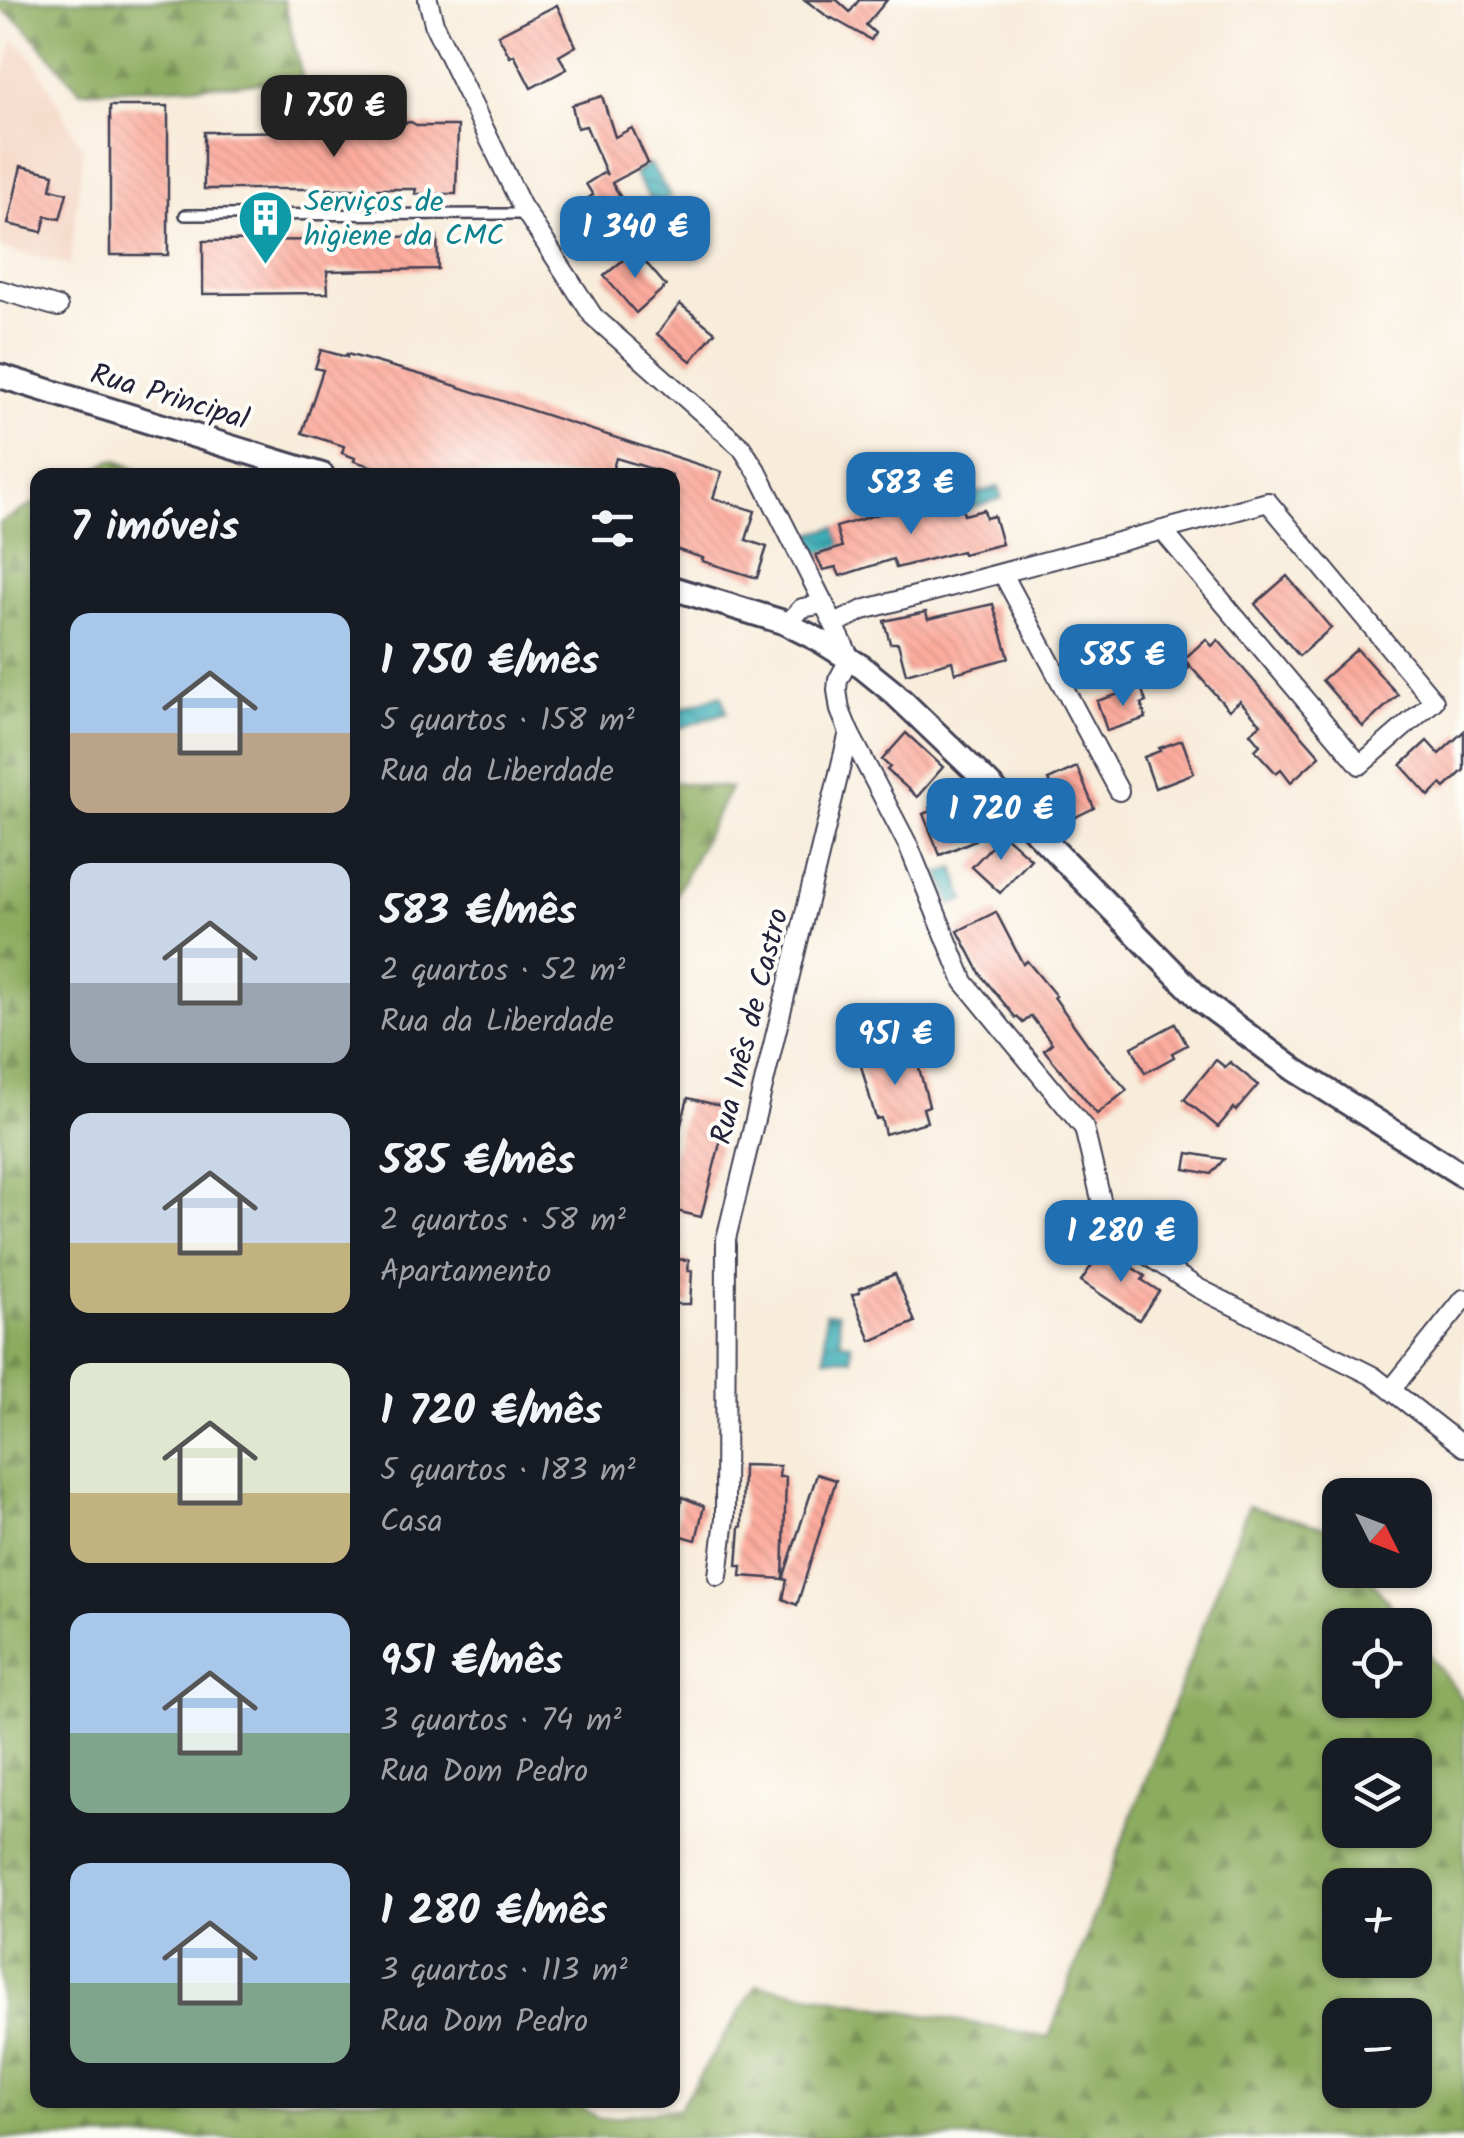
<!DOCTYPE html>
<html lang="pt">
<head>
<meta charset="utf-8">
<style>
	body { margin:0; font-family:Kalam,sans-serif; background:#20242c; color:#f1f3f6; height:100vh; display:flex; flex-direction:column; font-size:38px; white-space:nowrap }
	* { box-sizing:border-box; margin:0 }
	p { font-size:32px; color:#9ea1a6 }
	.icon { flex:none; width:55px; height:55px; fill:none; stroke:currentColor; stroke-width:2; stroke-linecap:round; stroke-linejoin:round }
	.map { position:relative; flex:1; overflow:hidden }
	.panel { position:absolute; left:30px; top:468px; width:650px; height:1640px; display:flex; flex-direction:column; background:#171b24; border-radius:20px; box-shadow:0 2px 8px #0004 }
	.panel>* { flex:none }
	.needle { width:65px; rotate:132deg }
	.fabs { position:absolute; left:1322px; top:1478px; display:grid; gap:20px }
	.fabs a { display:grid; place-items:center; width:110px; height:110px; border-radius:20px; background:#171b24; box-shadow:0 2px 8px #0004; font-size:50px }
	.price { position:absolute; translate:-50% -85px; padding:0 22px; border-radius:20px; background:#1f6fb2; color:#fff; font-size:32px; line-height:65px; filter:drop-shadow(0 2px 5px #0008) }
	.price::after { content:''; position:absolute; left:50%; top:60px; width:30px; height:22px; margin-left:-15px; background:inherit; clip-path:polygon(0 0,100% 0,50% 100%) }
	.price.selected { background:#222; color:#fff }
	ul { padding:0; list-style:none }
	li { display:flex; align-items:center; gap:30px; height:250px; padding:0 40px }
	li span { display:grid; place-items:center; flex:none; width:280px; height:200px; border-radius:20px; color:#555 }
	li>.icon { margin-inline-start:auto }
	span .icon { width:120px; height:120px; fill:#fffc; stroke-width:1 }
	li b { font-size:42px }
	h2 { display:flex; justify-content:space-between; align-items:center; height:120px; padding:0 40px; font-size:42px }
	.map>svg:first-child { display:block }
	.built { fill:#f4d3c0 }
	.forest { fill:url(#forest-firs); stroke:#57674d; stroke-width:2.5; fill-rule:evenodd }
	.water { fill:url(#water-waves); stroke:#2f6878; stroke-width:2.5 }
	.building { fill:url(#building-back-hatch) }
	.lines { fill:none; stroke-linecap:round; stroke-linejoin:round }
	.service-casing { stroke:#424053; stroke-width:14 }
	.minor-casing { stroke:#424053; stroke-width:22 }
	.tertiary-casing { stroke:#424053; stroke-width:28 }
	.service { stroke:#fff; stroke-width:9 }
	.minor { stroke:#fff; stroke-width:18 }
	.tertiary { stroke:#fff; stroke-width:22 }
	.labels { text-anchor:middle; stroke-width:8; stroke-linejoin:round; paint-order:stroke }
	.culture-label { font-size:30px; fill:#0d838f; stroke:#fdfcf7; text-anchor:start }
	.street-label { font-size:30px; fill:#22223b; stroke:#fdfcf7 }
</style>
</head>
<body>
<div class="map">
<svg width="1464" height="2138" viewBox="0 0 1464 2138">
	<defs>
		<pattern id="forest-firs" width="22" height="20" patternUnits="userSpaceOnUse" patternTransform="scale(2.5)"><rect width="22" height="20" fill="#8cac5f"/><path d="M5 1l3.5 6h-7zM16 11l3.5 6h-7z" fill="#728c50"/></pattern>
		<pattern id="water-waves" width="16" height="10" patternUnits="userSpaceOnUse" patternTransform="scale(2.5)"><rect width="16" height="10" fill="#3cadb6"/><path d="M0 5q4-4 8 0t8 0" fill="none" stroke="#328c95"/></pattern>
		<pattern id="building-back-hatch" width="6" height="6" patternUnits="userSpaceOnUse" patternTransform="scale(2.5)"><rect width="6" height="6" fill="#fdac9e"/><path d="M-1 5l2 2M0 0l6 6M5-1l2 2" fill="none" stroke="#d99489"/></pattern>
	</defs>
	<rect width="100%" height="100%" fill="#fdfcf7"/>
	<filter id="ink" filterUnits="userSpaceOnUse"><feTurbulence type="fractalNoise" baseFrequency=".01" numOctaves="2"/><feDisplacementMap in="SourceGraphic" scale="20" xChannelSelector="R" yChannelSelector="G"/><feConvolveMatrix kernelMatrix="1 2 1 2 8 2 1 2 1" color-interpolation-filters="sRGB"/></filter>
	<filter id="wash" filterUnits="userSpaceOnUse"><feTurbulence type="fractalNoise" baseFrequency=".0048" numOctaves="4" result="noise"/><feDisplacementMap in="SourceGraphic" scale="40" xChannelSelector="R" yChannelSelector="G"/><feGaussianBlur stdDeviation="2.25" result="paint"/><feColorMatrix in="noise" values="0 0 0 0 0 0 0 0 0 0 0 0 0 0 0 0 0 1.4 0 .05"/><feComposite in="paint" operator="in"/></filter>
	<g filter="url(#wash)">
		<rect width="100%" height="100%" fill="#f8ecda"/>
		<!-- built -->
		<path class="built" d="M14,39L35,61L83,149L70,265L0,248V89Z"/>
		<!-- forest -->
		<g class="forest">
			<path d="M0,0H284L303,81L80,91L22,24L0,8Z"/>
			<path d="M114,459L147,475H86Z"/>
			<path d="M37,502L38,2100H568L599,2119L679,2108L757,1985L1049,2037L1248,1506L1333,1530L1340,1539V1570H1364L1406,1625H1340V1700H1415V1637L1464,1701V2138H0V523ZM1340,1755H1415V1830H1340ZM1340,1885H1415V1960H1340ZM1340,2015H1415V2090H1340Z"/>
			<path d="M673,782L730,788L673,901L672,782Z"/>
		</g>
		<!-- water -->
		<g class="water">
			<path d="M650,164L671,196L655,206L634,174Z"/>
			<path d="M998,487L1002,498L969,509L964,496Z"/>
			<path d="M836,527L842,547L817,555L809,534Z"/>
			<path d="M721,695L727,712L681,728L675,710Z"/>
			<path d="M969,794L990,814L972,822L962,799L964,795Z"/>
			<path d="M954,868L965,900L951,905L940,873Z"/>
			<path d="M825,1313H838L841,1342L851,1343L852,1359L825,1358Z"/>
		</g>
		<g id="blocks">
			<!-- building -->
			<g class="building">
				<path d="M805,0H837L850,12L859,0H887L866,25L875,33L871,40L832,18L831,19Z"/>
				<path d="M557,5L576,46L559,56L567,69L531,88L514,55L510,57L498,35Z"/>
				<path d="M602,96L615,137L632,128L648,163L612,183L634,219L587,248L565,213L593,195L586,184L605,172L607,175L586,126L577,128L572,105Z"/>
				<rect x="110" y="106" width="58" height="149"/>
				<path d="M411,122L418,126H458L456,194H415L416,189H204V132L398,131L404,123Z"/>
				<path d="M21,166L54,174L51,189L67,193L60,219L46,216L42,232L8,224Z"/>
				<path d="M437,236L438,269L327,271L328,293L203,294V241L341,240V238Z"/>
				<path d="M635,250L666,286L636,313L604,276Z"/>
				<path d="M680,304L715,332L691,361L657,334Z"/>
				<path d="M321,350L347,357V354L422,375L722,472L713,498L755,511L746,540L767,547L757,578L702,561L703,558L672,548V475L616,458L611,475H400L354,461L355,458L342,453L344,446L302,433L323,370L315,368Z"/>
				<path d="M959,497L964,515L984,510L986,518L994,516L1002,544L963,554L962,551L896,568L893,559L840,576L836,567L823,570L816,555L842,547L836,527L888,511Z"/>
				<path d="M1287,576L1331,628L1299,656L1255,604Z"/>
				<path d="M993,604L1009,658L955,673L952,661L906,674L898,643H890L884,621L926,612L928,619Z"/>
				<path d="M1206,639L1212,646L1218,640L1320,756L1291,782L1281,769L1276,773L1255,750L1260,745L1250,733L1261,724L1240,701L1229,710L1184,659Z"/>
				<path d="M1357,649L1398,695L1363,727L1322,680Z"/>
				<path d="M1177,654L1189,668L1175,681L1164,666Z"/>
				<path d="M1141,687L1146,702L1141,704L1146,718L1107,731L1097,701Z"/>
				<path d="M1464,731V770L1445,788L1441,784L1429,796L1401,765L1427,741L1439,754Z"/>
				<path d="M906,733L943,767L917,797L887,770L890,767L882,760Z"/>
				<path d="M1182,740L1194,773L1155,788L1144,757L1160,751L1159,748Z"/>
				<path d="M1077,767L1094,808L1059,825L1052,810L1048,812L1037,790L1050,784L1048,780Z"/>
				<path d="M957,796L975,840L940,855L923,814L933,810L930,808Z"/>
				<path d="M1003,834L1031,859L1000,893L972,867Z"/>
				<path d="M996,912L1023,964L1027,961L1056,996L1054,997L1088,1045L1127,1090L1097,1114L1044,1050L1052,1043L1031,1016L1023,1023L1017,1017L1016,1018L981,975L958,931Z"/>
				<path d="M1175,1024L1187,1045L1172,1053L1174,1057L1145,1073L1132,1047Z"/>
				<path d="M913,1045L929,1106L923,1108L927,1122L885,1134L881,1118L876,1119L858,1055Z"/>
				<path d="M1216,1060L1225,1067L1230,1062L1258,1085L1236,1111L1234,1108L1218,1127L1184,1099Z"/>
				<path d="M688,1098L729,1108L701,1217L672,1210V1159Z"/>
				<path d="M1188,1153L1224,1159L1211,1174L1185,1169Z"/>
				<path d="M1101,1252L1124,1267L1127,1264L1145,1276L1142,1280L1159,1291L1139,1320L1081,1281Z"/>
				<path d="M672,1259L689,1260L688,1271H692L690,1304H672Z"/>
				<path d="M895,1274L915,1322L871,1341L852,1295L860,1292L859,1289Z"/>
				<path d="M743,1465L780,1466L779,1477H786L783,1579L741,1576L742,1566H737L740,1527H742Z"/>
				<path d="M817,1474L836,1480L797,1605L783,1599L787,1580L783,1579Z"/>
				<path d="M682,1497L704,1506L696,1540L675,1534Z"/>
			</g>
		</g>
	</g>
	<g filter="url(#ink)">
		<use href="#blocks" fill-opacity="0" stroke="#424053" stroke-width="2.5"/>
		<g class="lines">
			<defs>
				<path id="service" d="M185,215L524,214"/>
				<g id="minor">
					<path d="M428,0L435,27L521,205L593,316L742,448L758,473L824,604"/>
					<path d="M0,290L58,307"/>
					<path d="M1003,574L1119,791"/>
					<path d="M787,624L802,608L824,604L850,658L838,680L837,690L840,710L849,732L909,847L964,982L1084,1128L1104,1212L1122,1239L1198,1288L1373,1376L1464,1447"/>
					<path d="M835,624L863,610L1268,502L1434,701L1360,765L1162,530"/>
					<path d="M1391,1390L1464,1299"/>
					<path d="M718,1576L725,1519L726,1239L849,732"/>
				</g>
				<g id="tertiary">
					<path d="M0,376L322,475"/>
					<path d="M672,588L783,622L819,640L862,667L894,693L987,782L1203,1002L1295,1070L1464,1176"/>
				</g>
			</defs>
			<!-- service casing -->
			<use href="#service" class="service-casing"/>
			<!-- minor casing -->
			<use href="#minor" class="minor-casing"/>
			<!-- tertiary casing -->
			<use href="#tertiary" class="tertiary-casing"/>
			<!-- service -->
			<use href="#service" class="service"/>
			<!-- minor -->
			<use href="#minor" class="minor"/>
			<!-- tertiary -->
			<use href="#tertiary" class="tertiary"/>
		</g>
	</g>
	<!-- icons -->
	<defs>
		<symbol id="building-pin" viewBox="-11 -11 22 30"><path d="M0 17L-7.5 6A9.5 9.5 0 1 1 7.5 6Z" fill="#0f9aa8" stroke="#fdfcf7"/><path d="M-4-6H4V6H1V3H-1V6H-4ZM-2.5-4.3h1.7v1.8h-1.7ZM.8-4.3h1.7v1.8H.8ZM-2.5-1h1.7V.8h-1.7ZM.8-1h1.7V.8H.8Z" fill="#fff"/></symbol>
	</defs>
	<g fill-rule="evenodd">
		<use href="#building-pin" x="234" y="186" width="63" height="86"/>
	</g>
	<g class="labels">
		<!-- culture labels -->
		<g class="culture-label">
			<text x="304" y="211">Serviços de<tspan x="304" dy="34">higiene da CMC</tspan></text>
		</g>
		<!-- street labels -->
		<g class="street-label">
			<text transform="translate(170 396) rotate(17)" y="10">Rua Principal</text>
			<text transform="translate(749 1026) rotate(-76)" y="10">Rua Inês de Castro</text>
		</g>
	</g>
</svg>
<div class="fabs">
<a><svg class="needle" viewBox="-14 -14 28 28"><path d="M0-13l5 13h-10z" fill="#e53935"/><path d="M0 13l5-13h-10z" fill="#9ea1a6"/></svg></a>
<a><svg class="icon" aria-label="locate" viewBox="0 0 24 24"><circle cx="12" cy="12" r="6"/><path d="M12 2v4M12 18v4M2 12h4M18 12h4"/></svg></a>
<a><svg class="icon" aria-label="layers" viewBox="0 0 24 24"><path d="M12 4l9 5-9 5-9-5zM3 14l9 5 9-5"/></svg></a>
<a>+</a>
<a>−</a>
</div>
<b class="price selected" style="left:334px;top:160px">1 750 €</b>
<b class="price" style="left:635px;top:281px">1 340 €</b>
<b class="price" style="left:911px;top:537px">583 €</b>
<b class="price" style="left:1123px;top:709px">585 €</b>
<b class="price" style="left:1001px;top:863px">1 720 €</b>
<b class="price" style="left:895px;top:1088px">951 €</b>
<b class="price" style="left:1121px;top:1285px">1 280 €</b>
<section class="panel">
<h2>7 imóveis<svg class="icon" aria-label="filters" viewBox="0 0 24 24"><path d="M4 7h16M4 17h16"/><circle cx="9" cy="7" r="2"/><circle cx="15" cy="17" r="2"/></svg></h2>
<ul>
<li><span style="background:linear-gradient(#a9c7e8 60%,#b9a48a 0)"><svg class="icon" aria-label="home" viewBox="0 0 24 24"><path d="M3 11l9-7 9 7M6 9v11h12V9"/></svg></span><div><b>1 750 €/mês</b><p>5 quartos · 158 m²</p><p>Rua da Liberdade</p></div></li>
<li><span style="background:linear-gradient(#c9d6e8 60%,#9aa5b1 0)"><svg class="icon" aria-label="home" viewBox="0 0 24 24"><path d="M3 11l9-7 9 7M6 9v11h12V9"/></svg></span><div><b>583 €/mês</b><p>2 quartos · 52 m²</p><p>Rua da Liberdade</p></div></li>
<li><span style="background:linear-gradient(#c9d6e8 65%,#c2b280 0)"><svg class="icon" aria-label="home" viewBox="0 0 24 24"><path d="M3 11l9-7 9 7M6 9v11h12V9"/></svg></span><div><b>585 €/mês</b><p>2 quartos · 58 m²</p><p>Apartamento</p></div></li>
<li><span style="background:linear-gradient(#dfe7d0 65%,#c2b280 0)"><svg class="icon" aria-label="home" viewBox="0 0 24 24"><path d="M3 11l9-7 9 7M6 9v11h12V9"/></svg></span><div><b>1 720 €/mês</b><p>5 quartos · 183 m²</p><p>Casa</p></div></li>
<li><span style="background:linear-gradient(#a9c7e8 60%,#7fa58c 0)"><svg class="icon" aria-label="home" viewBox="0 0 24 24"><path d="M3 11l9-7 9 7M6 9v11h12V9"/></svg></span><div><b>951 €/mês</b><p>3 quartos · 74 m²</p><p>Rua Dom Pedro</p></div></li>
<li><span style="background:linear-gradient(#a9c7e8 60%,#7fa58c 0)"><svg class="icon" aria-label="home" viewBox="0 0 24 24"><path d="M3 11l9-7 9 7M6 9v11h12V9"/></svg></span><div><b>1 280 €/mês</b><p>3 quartos · 113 m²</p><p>Rua Dom Pedro</p></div></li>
</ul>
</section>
</div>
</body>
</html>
